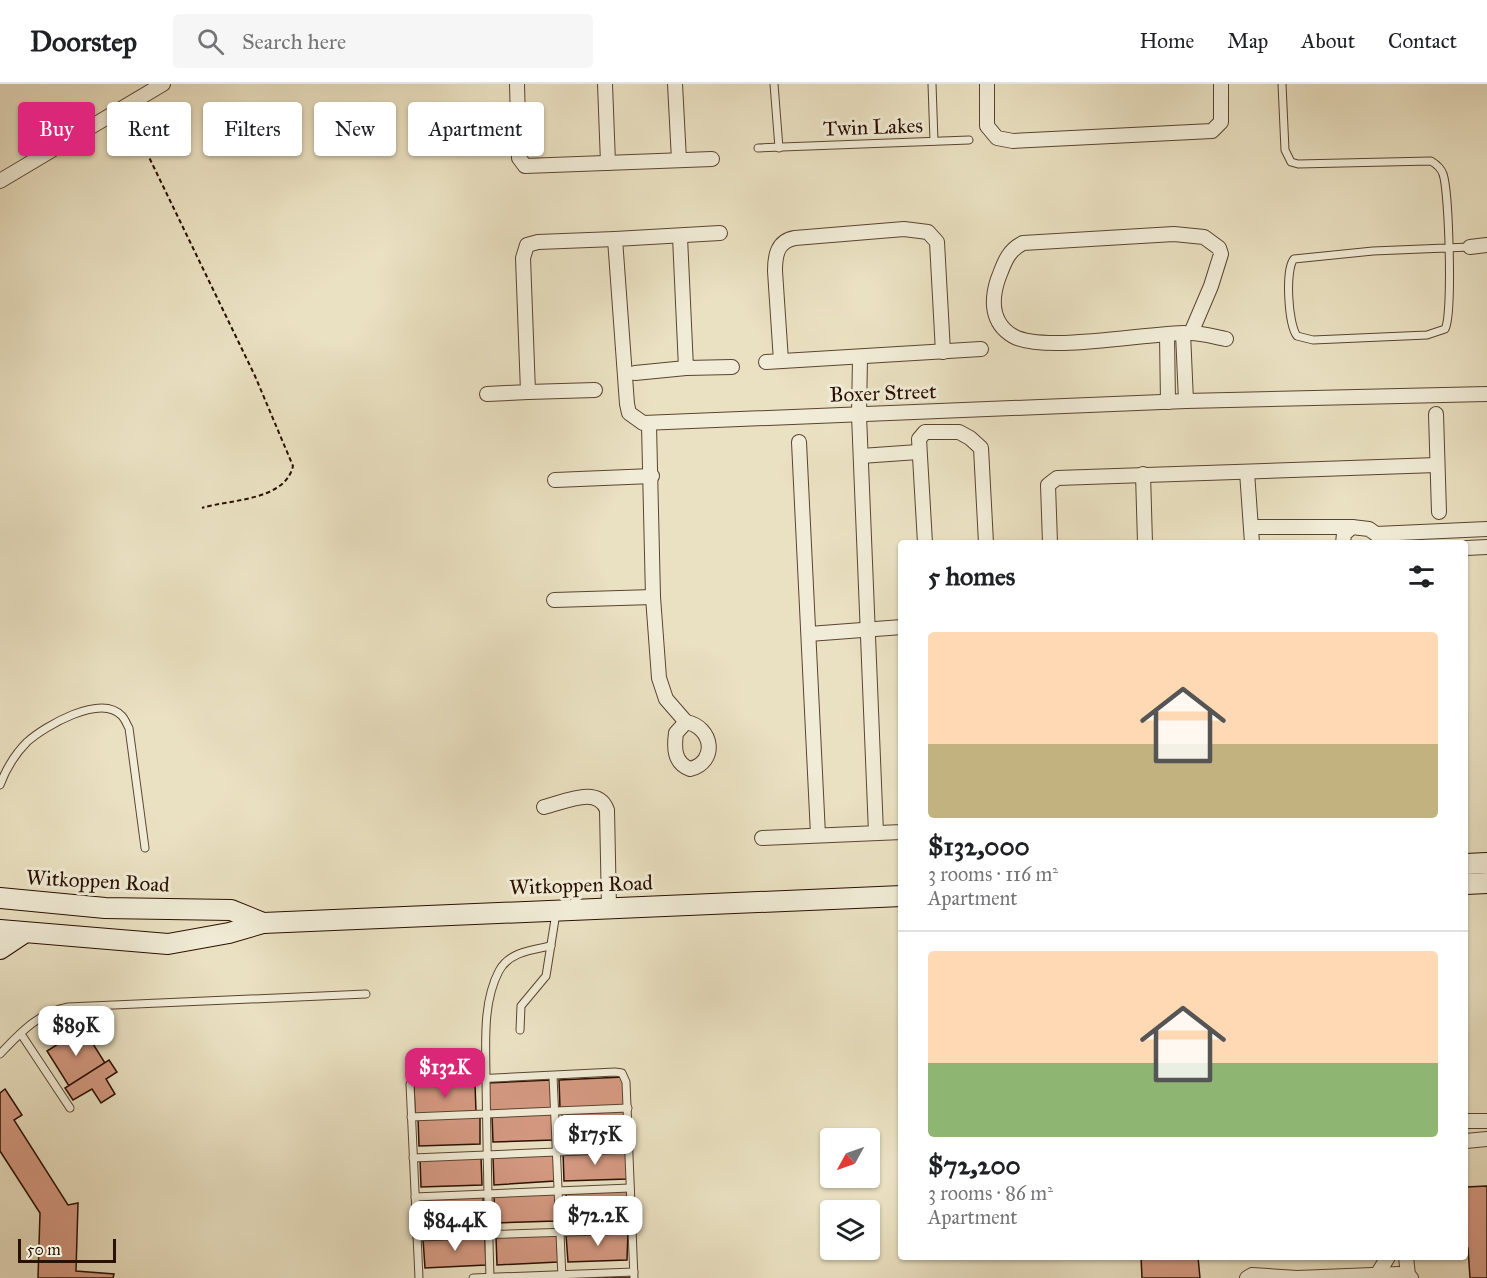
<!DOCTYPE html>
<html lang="en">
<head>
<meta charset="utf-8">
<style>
	body { margin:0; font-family:"IM FELL Great Primer",serif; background:#f6f6f6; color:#202124; height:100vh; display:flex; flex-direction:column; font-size:22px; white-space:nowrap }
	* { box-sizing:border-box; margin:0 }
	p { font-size:20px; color:#757577 }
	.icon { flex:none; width:33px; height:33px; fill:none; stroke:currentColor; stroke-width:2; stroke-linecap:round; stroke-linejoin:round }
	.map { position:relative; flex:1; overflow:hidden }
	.side { position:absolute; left:898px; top:456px; width:570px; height:720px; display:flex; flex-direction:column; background:#fff; border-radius:6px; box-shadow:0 2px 4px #0004 }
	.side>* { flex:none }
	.hud { position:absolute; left:18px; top:18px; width:570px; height:54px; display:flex; gap:12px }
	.needle { width:39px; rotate:230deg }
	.fabs { position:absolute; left:820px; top:1044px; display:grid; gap:12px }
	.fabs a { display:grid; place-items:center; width:60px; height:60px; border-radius:6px; background:#fff; box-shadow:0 2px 4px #0004; font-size:30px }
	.scale { position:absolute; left:18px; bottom:15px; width:98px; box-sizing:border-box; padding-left:6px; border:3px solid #2a1000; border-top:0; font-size:16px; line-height:21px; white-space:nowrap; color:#2a1000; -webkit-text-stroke:4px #f1ecd7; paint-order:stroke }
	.price { position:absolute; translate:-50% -51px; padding:0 14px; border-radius:12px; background:#fff; color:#222; font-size:20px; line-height:39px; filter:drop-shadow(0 2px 3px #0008) }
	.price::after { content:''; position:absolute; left:50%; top:36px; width:18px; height:14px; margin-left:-9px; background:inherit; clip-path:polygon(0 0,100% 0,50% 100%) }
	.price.selected { background:#db2777; color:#fff }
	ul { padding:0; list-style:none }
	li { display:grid; align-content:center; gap:12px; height:318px; padding:0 30px }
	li+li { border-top:2px solid #e0e0e0 }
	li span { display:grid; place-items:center; height:186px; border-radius:6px; color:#555 }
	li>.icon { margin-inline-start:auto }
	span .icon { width:108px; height:108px; fill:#fffc; stroke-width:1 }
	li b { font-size:26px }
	h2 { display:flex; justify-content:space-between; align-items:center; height:72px; padding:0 30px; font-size:26px }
	.tag { padding:0 21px; border-radius:6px; background:#fff; box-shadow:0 2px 4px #0004; font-size:21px; line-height:54px }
	.tag.selected { background:#db2777; color:#fff }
	header { display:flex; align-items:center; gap:36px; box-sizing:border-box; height:84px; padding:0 30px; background:#fff; border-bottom:2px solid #e0e0e0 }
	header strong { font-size:28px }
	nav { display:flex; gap:33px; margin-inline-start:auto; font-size:21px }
	.search { width:420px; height:54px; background:#f6f6f6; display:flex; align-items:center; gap:15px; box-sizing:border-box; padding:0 21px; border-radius:6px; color:#757577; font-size:22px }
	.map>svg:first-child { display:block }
	.building { fill:#d49981; stroke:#2a1000; stroke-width:1.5 }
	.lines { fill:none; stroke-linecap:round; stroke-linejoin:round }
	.service-casing { stroke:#5a4430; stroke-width:9 }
	.minor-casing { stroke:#5a4430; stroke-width:16 }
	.secondary-casing { stroke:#2a1000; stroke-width:22 }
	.path { stroke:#2a1000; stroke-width:2; stroke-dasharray:4.5 3; stroke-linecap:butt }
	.service { stroke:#f1ecd7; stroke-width:7 }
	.minor { stroke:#f1ecd7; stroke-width:14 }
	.secondary { stroke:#f1ecd7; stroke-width:20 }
	.labels { text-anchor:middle; stroke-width:6; stroke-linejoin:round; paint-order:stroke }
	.street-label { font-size:21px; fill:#2a1000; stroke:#f1ecd7 }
</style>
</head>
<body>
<header>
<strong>Doorstep</strong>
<div class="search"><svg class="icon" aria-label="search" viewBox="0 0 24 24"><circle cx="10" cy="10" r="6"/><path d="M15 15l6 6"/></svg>Search here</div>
<nav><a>Home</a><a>Map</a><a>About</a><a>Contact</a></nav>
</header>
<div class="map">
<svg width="1487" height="1194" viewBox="0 0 1487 1194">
	<rect width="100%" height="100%" fill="#eae1c2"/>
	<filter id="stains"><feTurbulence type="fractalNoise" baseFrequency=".00333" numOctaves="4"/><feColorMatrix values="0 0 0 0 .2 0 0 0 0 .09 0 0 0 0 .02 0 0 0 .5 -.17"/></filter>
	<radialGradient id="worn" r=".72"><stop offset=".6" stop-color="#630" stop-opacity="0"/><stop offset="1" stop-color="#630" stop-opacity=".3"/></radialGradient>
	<!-- building -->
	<g class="building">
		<path d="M83,944L105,979L69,1002L47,967Z"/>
		<path d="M109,976L117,988L106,995L115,1010L101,1019L92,1005L73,1016L65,1004Z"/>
		<path d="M623,993L624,1022L560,1024L559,996Z"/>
		<path d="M551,996V1025L489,1027L487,999Z"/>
		<path d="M475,1000L476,1027L415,1030L414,1002Z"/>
		<path d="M5,1005L22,1031L14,1036L68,1121L78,1119L76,1187L114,1190L113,1194H38L40,1129L0,1067V1009Z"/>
		<path d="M625,1026L626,1054L563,1055L562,1028Z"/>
		<path d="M553,1028L554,1056L493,1058L492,1031Z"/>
		<path d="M480,1032V1060L419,1062L418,1034Z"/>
		<path d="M627,1067V1095L564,1097L563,1068Z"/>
		<path d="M554,1068L555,1097L494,1101L493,1072Z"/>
		<path d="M481,1072L482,1101L421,1103L420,1075Z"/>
		<path d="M1487,1102V1194H1470L1468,1164H1466V1103Z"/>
		<path d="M627,1106V1134L566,1136V1108Z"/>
		<path d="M556,1109V1137L495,1139L494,1112Z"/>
		<path d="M483,1112L484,1140L423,1143L422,1114Z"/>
		<path d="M628,1147L627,1176L568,1178L566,1151Z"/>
		<path d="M557,1151L558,1178L497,1181L496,1153Z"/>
		<path d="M485,1152L486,1181L425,1184L423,1155Z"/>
		<path d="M1141,1173H1198L1200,1194H1142Z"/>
		<path d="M629,1189L630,1194H568L567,1191Z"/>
	</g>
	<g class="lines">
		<defs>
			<g id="service">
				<path d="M774,0L779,64"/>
				<path d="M932,0L934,57"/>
				<path d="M1282,0L1285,66L1291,78L1298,80L1431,77C1436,80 1441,84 1443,90C1449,107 1453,232 1445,245L1427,251L1313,256L1297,252C1288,240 1285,185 1294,175L1373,167L1470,163"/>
				<path d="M758,64L969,56"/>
				<path d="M0,701C6,685 15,670 27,658C45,642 101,609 122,632C125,635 127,641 129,644L145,764"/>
				<path d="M520,946L521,922L546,892L556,829"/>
				<path d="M21,950L70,1024"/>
				<path d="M0,970C20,949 38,929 68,923L366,910"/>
				<path d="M553,992L562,1194"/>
				<path d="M411,1033L628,1024"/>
				<path d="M413,1074L629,1065"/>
				<path d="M415,1113L630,1104"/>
				<path d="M417,1153L631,1146"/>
				<path d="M419,1194L410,1000L413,998L615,988L622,989L626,998L634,1194"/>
				<path d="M473,1194L634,1188"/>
				<path d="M490,1194C488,1128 487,1062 486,996C486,962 482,919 499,887C509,868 532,866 551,862"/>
			</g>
			<g id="minor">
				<path d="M517,0L519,74L525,82L712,75"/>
				<path d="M605,0L608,79"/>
				<path d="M675,0L679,76"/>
				<path d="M987,0V42L997,54L1013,57L1212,47L1221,38V0"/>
				<path d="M0,97L163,0"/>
				<path d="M720,149L615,155L627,320L629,329L643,339L1186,317L1487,310"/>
				<path d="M680,153L686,284L732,283"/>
				<path d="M1470,163L1487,161"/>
				<path d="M1183,249L1186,317"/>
				<path d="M1191,249L1211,202L1221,170L1219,164L1204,153L1174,150L1023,159C1007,167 1004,180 998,195C991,216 991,239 1013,252C1044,270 1150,248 1190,249C1202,249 1215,253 1226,255"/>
				<path d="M1167,251L1168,318"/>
				<path d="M860,274L859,331L876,749"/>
				<path d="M781,277L775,187C775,172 777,157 795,154L904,145L928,148L937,158L943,268"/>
				<path d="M766,278L981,265"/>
				<path d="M635,289L686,284"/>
				<path d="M528,308L595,306"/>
				<path d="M487,310L528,308L523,174L527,161L538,158L615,155"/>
				<path d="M1436,330L1439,428"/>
				<path d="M649,341L653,513L659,594L666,615L686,638"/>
				<path d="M799,358L818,751"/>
				<path d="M861,372L918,368"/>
				<path d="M1247,388L1252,459"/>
				<path d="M1143,390L1145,459"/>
				<path d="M555,396L652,392"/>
				<path d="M1251,443H1352"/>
				<path d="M925,459L919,355L925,348H959L970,354L981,364L986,459"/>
				<path d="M1050,459L1048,401L1057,394L1437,381"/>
				<path d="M1343,459L1344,450L1352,443L1369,445L1376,450L1487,445"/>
				<path d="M1466,464L1487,463"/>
				<path d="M554,516L653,513"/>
				<path d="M809,550L902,543"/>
				<path d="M686,638C713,643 718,678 690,685C674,679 674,664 676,649Z"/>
				<path d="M544,723C565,718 598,701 607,726L609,824"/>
				<path d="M762,754L902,748"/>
				<path d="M1466,1037H1487"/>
				<path d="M1466,1057L1487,1055"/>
				<path d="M1406,1173L1408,1191"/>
				<path d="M1377,1191L1388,1173"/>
				<path d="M1247,1194L1252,1191L1297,1194L1398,1190L1411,1194"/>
			</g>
			<g id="secondary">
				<path d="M1466,780L1487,779"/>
				<path d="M1466,800L1487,799"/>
				<path d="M0,814L105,824L231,826L263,839"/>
				<path d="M0,846L168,860L229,849L263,839L902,812"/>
				<path d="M0,865L24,849"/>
			</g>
		</defs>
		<!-- service casing -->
		<use href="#service" class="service-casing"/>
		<!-- minor casing -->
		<use href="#minor" class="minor-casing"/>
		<!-- secondary casing -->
		<use href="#secondary" class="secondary-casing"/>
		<!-- path -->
		<path class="path" d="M130,34L255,292L293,382C285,417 231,415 202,424"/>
		<!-- service -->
		<use href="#service" class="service"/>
		<!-- minor -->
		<use href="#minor" class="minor"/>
		<!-- secondary -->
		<use href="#secondary" class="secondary"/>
	</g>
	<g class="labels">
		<!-- street labels -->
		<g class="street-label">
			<text transform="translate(873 43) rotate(-2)" y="7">Twin Lakes</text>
			<text transform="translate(883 309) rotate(-2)" y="7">Boxer Street</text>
			<text transform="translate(98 797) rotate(3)" y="7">Witkoppen Road</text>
			<text transform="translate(581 801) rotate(-2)" y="7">Witkoppen Road</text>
		</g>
	</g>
	<rect width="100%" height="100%" filter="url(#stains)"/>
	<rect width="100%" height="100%" fill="url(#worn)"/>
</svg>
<div class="fabs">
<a><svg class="needle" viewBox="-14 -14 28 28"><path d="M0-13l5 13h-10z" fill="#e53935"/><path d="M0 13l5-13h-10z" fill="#757577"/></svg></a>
<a><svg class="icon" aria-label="layers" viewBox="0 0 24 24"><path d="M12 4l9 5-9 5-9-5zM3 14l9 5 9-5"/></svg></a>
</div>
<div class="scale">50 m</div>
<b class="price" style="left:76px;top:973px">$89K</b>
<b class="price selected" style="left:445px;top:1015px">$132K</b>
<b class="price" style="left:595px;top:1082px">$175K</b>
<b class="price" style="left:598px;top:1163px">$72.2K</b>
<b class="price" style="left:455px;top:1168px">$84.4K</b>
<div class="hud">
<a class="tag selected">Buy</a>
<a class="tag">Rent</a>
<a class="tag">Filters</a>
<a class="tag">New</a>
<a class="tag">Apartment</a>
</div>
<section class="side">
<h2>5 homes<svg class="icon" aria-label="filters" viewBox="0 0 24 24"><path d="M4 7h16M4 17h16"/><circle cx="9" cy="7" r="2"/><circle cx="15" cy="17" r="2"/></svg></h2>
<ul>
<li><span style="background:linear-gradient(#ffd9b3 60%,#c2b280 0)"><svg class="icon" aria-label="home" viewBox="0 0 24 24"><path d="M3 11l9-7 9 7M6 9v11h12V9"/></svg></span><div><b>$132,000</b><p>3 rooms · 116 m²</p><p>Apartment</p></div></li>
<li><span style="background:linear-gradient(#ffd9b3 60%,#8fb573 0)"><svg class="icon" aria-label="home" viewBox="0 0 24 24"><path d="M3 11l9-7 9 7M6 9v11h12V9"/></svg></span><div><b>$72,200</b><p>3 rooms · 86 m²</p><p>Apartment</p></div></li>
</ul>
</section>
</div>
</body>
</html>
